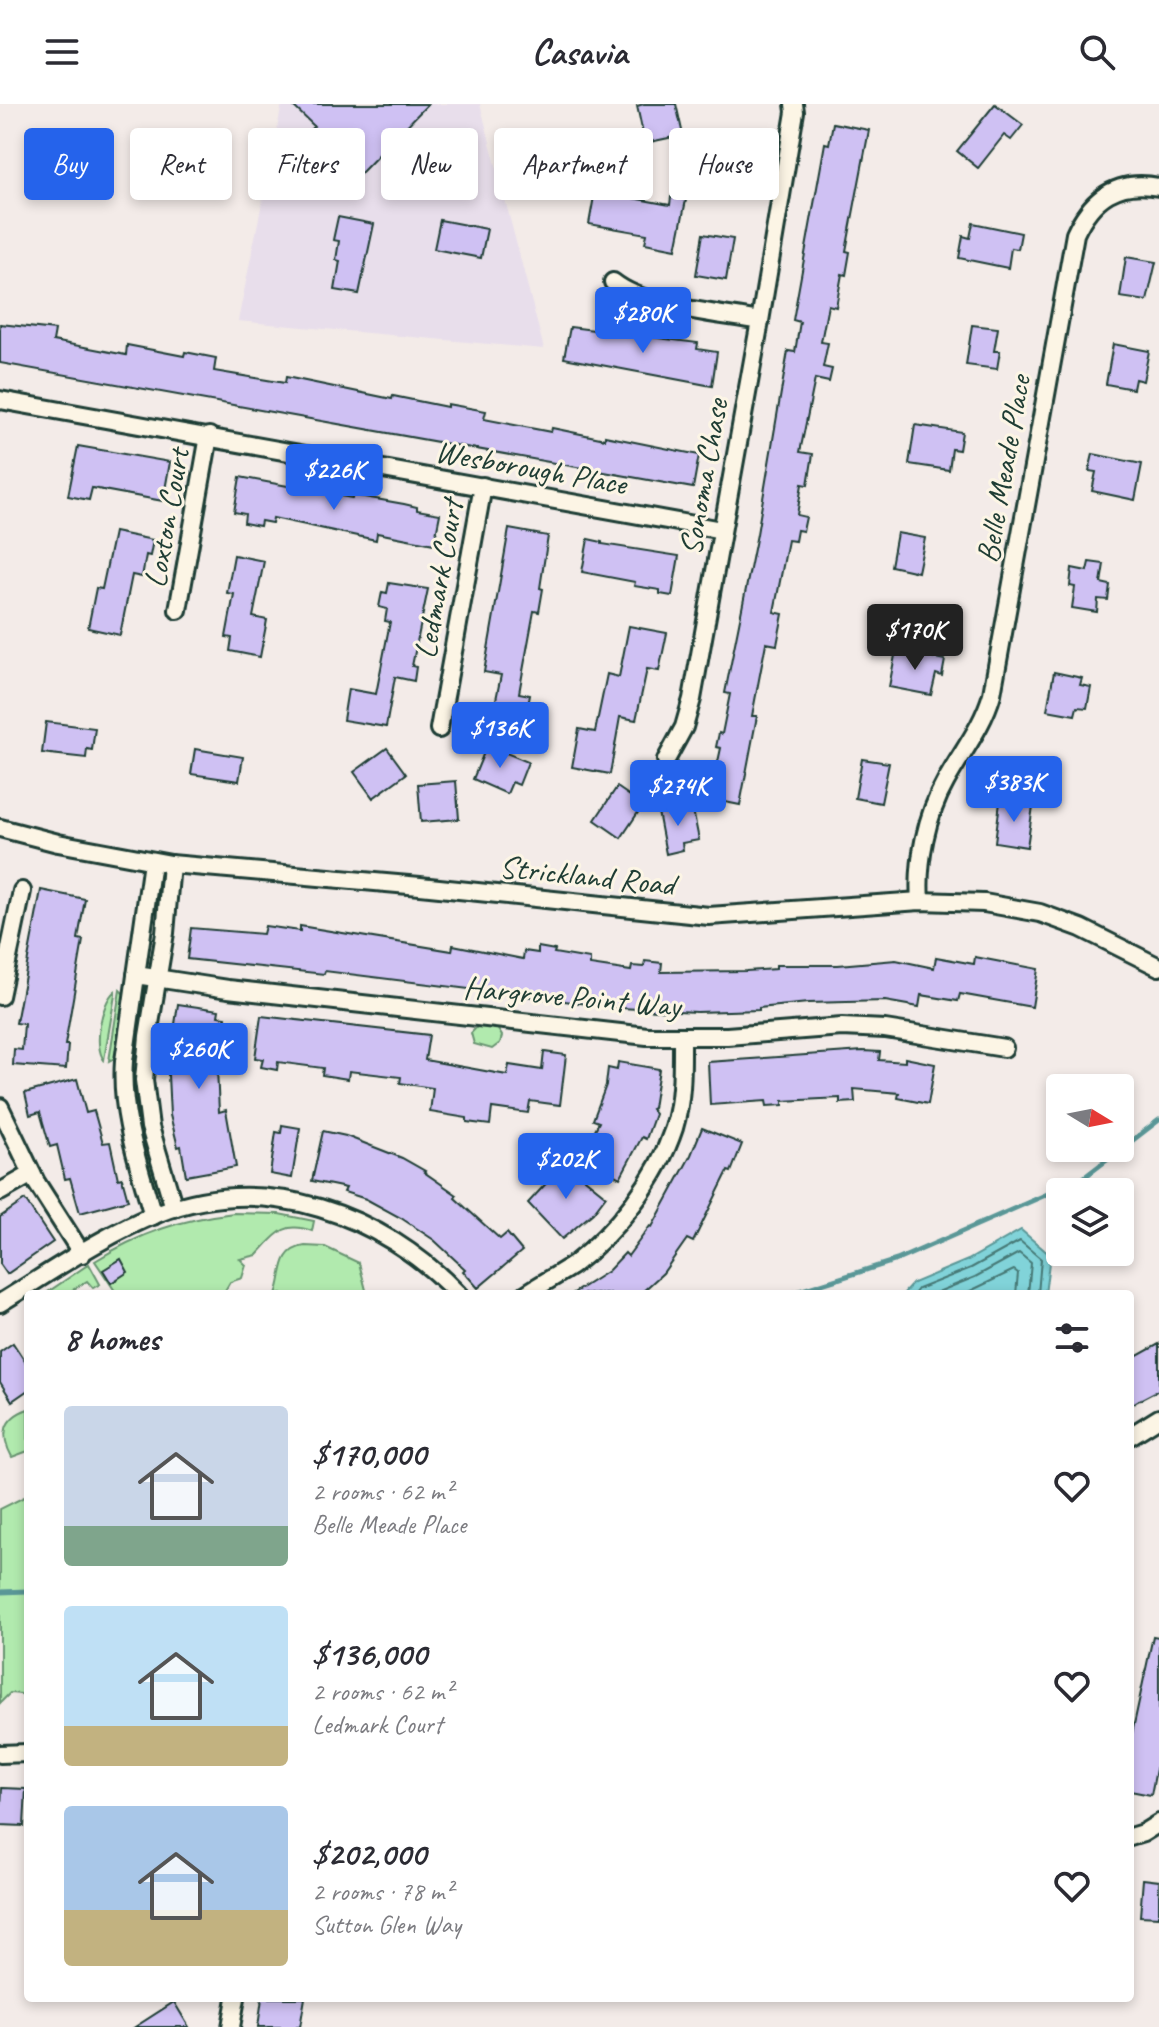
<!DOCTYPE html>
<html lang="en">
<head>
<meta charset="utf-8">
<style>
	body { margin:0; font-family:Caveat,sans-serif; background:#f2f2f3; color:#2b2b33; height:100vh; display:flex; flex-direction:column; font-size:30px; white-space:nowrap }
	* { box-sizing:border-box; margin:0 }
	p { font-size:26px; color:#7c7c81 }
	.icon { flex:none; width:44px; height:44px; fill:none; stroke:currentColor; stroke-width:2; stroke-linecap:round; stroke-linejoin:round }
	.map { position:relative; flex:1; overflow:hidden }
	.side { position:absolute; left:24px; top:1186px; width:1110px; height:712px; display:flex; flex-direction:column; background:#fff; border-radius:8px; box-shadow:0 4px 12px #0003 }
	.side>* { flex:none }
	.top-card { position:absolute; left:24px; top:24px; width:1112px; height:72px; display:flex; gap:16px }
	.needle { width:52px; rotate:100deg }
	.tools { position:absolute; left:1046px; top:970px; display:grid; gap:16px }
	.tools a { display:grid; place-items:center; width:88px; height:88px; border-radius:8px; background:#fff; box-shadow:0 4px 12px #0003; font-size:40px }
	.price { position:absolute; translate:-50% -68px; padding:0 18px; border-radius:8px; background:#2563eb; color:#fff; font-size:26px; line-height:52px; filter:drop-shadow(0 2px 4px #0008) }
	.price::after { content:''; position:absolute; left:50%; top:48px; width:24px; height:18px; margin-left:-12px; background:inherit; clip-path:polygon(0 0,100% 0,50% 100%) }
	.price.selected { background:#222; color:#fff }
	ul { padding:0; list-style:none }
	li { display:flex; align-items:center; gap:24px; height:200px; padding:0 40px }
	li span { display:grid; place-items:center; flex:none; width:224px; height:160px; border-radius:8px; color:#555 }
	li>.icon { margin-inline-start:auto }
	span .icon { width:96px; height:96px; fill:#fffc; stroke-width:1 }
	li b { font-size:34px }
	h2 { display:flex; justify-content:space-between; align-items:center; height:96px; padding:0 40px; font-size:34px }
	.chip { padding:0 28px; border-radius:8px; background:#fff; box-shadow:0 4px 12px #0003; font-size:28px; line-height:72px }
	.chip.selected { background:#2563eb; color:#fff }
	header { display:flex; justify-content:space-between; align-items:center; height:104px; padding:0 40px; background:#fff; font-size:36px; font-weight:700 }
	.map>svg:first-child { display:block }
	.built { fill:#e8deeb }
	.green { fill:#b1eaae; stroke:#689471; stroke-width:2 }
	.water { fill:#81d3d9; stroke:#5a9797; stroke-width:2 }
	.lines { fill:none; stroke-linecap:round; stroke-linejoin:round }
	.shore { stroke:#467976; stroke-width:2 }
	.stream { stroke:#5a9797; stroke-width:5 }
	.building { fill:#cfc1f3; stroke:#1f3d34; stroke-width:2 }
	.minor-casing { stroke:#1f3d34; stroke-width:22 }
	.minor { stroke:#fcf5e5; stroke-width:16 }
	.labels { text-anchor:middle; stroke-width:6; stroke-linejoin:round; paint-order:stroke }
	.street-label { font-size:32px; fill:#1f3d34; stroke:#fcf5e5 }
</style>
</head>
<body>
<header><svg class="icon" aria-label="menu" viewBox="0 0 24 24"><path d="M4 6h16M4 12h16M4 18h16"/></svg>Casavia<svg class="icon" aria-label="search" viewBox="0 0 24 24"><circle cx="10" cy="10" r="6"/><path d="M15 15l6 6"/></svg></header>
<div class="map">
<svg width="1159" height="1923" viewBox="0 0 1159 1923">
	<rect width="100%" height="100%" fill="#f3ebe8"/>
	<filter id="ink" filterUnits="userSpaceOnUse"><feTurbulence type="fractalNoise" baseFrequency=".0125" numOctaves="2"/><feDisplacementMap in="SourceGraphic" scale="16" xChannelSelector="R" yChannelSelector="G"/><feConvolveMatrix kernelMatrix="1 2 1 2 8 2 1 2 1" color-interpolation-filters="sRGB"/></filter>
	<g filter="url(#ink)">
		<!-- built -->
		<path class="built" d="M282,0H480L544,245L238,217Z"/>
		<!-- green -->
		<g class="green">
			<path d="M120,886L126,892L118,952L109,957Z"/>
			<path d="M115,887V891L104,956C93,943 101,898 115,887Z"/>
			<path d="M478,922L497,924L502,932L500,939L492,945L474,940L471,929Z"/>
			<path d="M139,1008L161,1083L154,1086L134,1013Z"/>
			<path d="M234,1109L279,1110L314,1117L312,1127C283,1116 275,1132 257,1151L240,1155L246,1161L242,1174L230,1178L223,1190H117L95,1157C140,1129 182,1115 234,1109Z"/>
			<path d="M305,1142L325,1143L359,1159L367,1190H276C284,1171 277,1146 305,1142Z"/>
			<path d="M89,1160L100,1180L93,1184L87,1177L66,1190H45Z"/>
			<path d="M28,1305V1347L12,1353C0,1331 3,1314 28,1305Z"/>
			<path d="M28,1391V1595L21,1590L10,1589L0,1599V1405Z"/>
		</g>
		<!-- water -->
		<path class="water" d="M1021,1126L1050,1151L1045,1190H903L913,1179L968,1156Z"/>
		<g class="lines">
			<!-- shore -->
			<g class="shore">
				<path d="M914,1190L918,1185L971,1164L1020,1137L1041,1155L1038,1190"/>
				<path d="M933,1190L975,1173L1019,1149L1031,1159L1028,1190"/>
				<path d="M964,1190L1014,1166L1018,1169L1016,1190"/>
			</g>
			<!-- stream -->
			<g class="stream">
				<path d="M790,1190L897,1156L1082,1075L1159,1016"/>
				<path d="M0,1488L28,1487"/>
			</g>
		</g>
		<!-- building -->
		<g class="building">
			<path d="M291,0H428L360,70L327,37L316,48L302,34L314,22Z"/>
			<path d="M644,0H676L683,31L645,39L637,2Z"/>
			<path d="M995,0L1023,21L1011,36L1004,31L978,64L957,47Z"/>
			<path d="M833,19L869,26L846,147L850,148L846,171L842,170L836,203L828,201L821,238L828,239L823,263L832,265L829,278L815,275L800,348L813,350L808,381L802,380L797,411L806,413L803,427L797,426L795,437L788,436L774,508L783,510L777,541L766,539L752,612H757L740,701L710,695L721,644L716,643L719,629L722,630L730,590L725,589L757,430L788,247L795,248L800,218L793,216L822,56L825,39L829,40Z"/>
			<path d="M722,31L753,37L745,76L732,73L730,82L713,78Z"/>
			<path d="M273,32L296,51L281,69L258,50Z"/>
			<path d="M595,87L670,101L671,93L686,96L676,145L645,139L647,130L589,120Z"/>
			<path d="M338,113L374,120L359,190L335,186L340,157L336,156L339,137L333,136Z"/>
			<path d="M440,116L487,125L481,154L434,145Z"/>
			<path d="M973,119L1021,129L1018,145L1011,144L1008,164L959,154L963,132L970,134Z"/>
			<path d="M703,130L733,135L726,176L696,171Z"/>
			<path d="M1126,153L1156,158L1147,197L1120,193Z"/>
			<path d="M0,220L55,226L53,237L126,251L127,241L184,252L185,248L216,254L214,267L285,279L286,273L392,295L393,292L447,303V300L486,307L484,315L551,328L552,324L605,335V332L699,351L693,384L0,259Z"/>
			<path d="M972,221L998,224L994,247H1000L997,265L966,261Z"/>
			<path d="M570,223L698,239L697,245L717,248L712,282L564,254Z"/>
			<path d="M1113,240L1149,247L1143,277L1135,275L1133,285L1106,280Z"/>
			<path d="M915,321L962,328L959,346L952,345L949,366L909,360Z"/>
			<path d="M78,342L170,358L163,397L92,384L89,396L68,392Z"/>
			<path d="M1093,350L1142,360L1135,396L1092,387L1096,368L1089,367Z"/>
			<path d="M240,373L352,394L353,391L404,400L417,403V406L440,410L434,440L377,429L376,436L273,414L272,419L261,417L260,422L244,419L245,410L234,408Z"/>
			<path d="M509,425L548,432L540,484L543,485L539,508L534,507L519,589L530,591L522,631L490,625L501,571L484,568Z"/>
			<path d="M114,428L153,436L150,452L146,451L142,473L132,471L120,531L88,524L96,484L102,485Z"/>
			<path d="M897,429L925,434L918,468L891,462Z"/>
			<path d="M588,435L602,438V440L679,452L672,492L660,490V486L634,482L635,478L582,468Z"/>
			<path d="M234,451L264,457L253,513L267,516L260,553L230,547L232,534L226,533L234,490L227,489Z"/>
			<path d="M1089,458L1104,460L1101,479L1110,481L1108,496L1098,495L1097,508L1072,504L1075,483L1070,482L1072,464L1087,467Z"/>
			<path d="M389,479L428,485L412,562L416,563L414,577L395,573L386,623L343,616L348,585L376,590L390,518L385,517L387,505L379,503L382,488L387,489Z"/>
			<path d="M629,522L667,529L659,567L647,565L636,616L620,613L610,670L572,663L579,625L595,628L607,570L619,573Z"/>
			<path d="M896,546L945,556L942,572L936,570L931,591L889,583Z"/>
			<path d="M1054,568L1082,574L1080,581L1091,583L1087,604L1077,603L1075,611L1047,606Z"/>
			<path d="M46,618L95,624L92,646L87,645L86,654L42,649Z"/>
			<path d="M487,641L528,658L519,681L512,678L507,690L473,675Z"/>
			<path d="M387,644L406,670L373,694L354,668Z"/>
			<path d="M195,645L243,653L239,677L191,670Z"/>
			<path d="M862,655L889,659L881,699L855,694Z"/>
			<path d="M456,677L459,715L421,718L418,680Z"/>
			<path d="M617,683L643,701L621,734L595,716Z"/>
			<path d="M1000,698L1033,702L1027,743L995,738Z"/>
			<path d="M692,701L699,736L682,739L683,746L666,750L658,708Z"/>
			<path d="M41,786L85,795L78,835L83,836L65,941H68L66,965L13,961L14,945L22,946L24,920L16,919Z"/>
			<path d="M265,822L300,827V822L452,847L453,841L523,855L524,847L538,849V843L555,846L554,849L590,855V861L631,867L632,862L644,863L645,857L662,859L661,868L746,867L776,865V861H838L896,856L934,864L936,853L974,860L975,853L1038,865L1032,903L960,890L958,897L921,891L919,903L885,897L808,899L759,904V906L697,908L620,904L325,867L324,870L187,855L191,824L263,830Z"/>
			<path d="M178,900L219,906L218,912L226,913L221,964H217L219,1008L226,1006L236,1063L186,1072L181,1042L178,1043L170,1011L168,971L170,934H173Z"/>
			<path d="M261,912L429,931L425,956L507,971L509,961L542,966L544,948L566,951L560,1001L530,997L528,1009L492,1004L490,1021L467,1018V1014L430,1008L433,984L400,979L401,973L349,967L348,975L322,971L323,964L278,958L277,966L261,963L263,955L255,954Z"/>
			<path d="M863,947L880,948L879,956L905,958V954L935,960L928,1000L898,994L899,989L854,985L855,998L840,999V994L783,997V1001L767,1002L766,997L710,1001L708,958Z"/>
			<path d="M618,958L659,965L653,1004L651,1005L655,1010L646,1035L642,1033L620,1074L581,1053L599,1018L593,1016L606,981L608,964L617,966Z"/>
			<path d="M77,975L86,1009L94,1007L103,1039L110,1038L118,1075L122,1074L128,1096L80,1109L70,1074L65,1075L57,1041L50,1043L40,1008L30,1011L25,989Z"/>
			<path d="M282,1021L300,1024L292,1074L270,1070L276,1028L281,1029Z"/>
			<path d="M702,1024L742,1040L731,1068L728,1067L693,1138L687,1135L663,1169L640,1190H572L608,1167L625,1149L628,1152L650,1122L652,1123L691,1051Z"/>
			<path d="M323,1027L346,1032L402,1054L425,1067L424,1068L457,1091L455,1094L500,1135L507,1129L522,1147L478,1184L463,1167L465,1165L434,1136L401,1114L366,1095L344,1088L346,1084L312,1077Z"/>
			<path d="M565,1059L606,1092L593,1109L562,1135L528,1099Z"/>
			<path d="M25,1096L53,1138L7,1170L0,1160V1113Z"/>
			<path d="M121,1155L128,1168L111,1179L103,1166Z"/>
			<path d="M13,1239L28,1262V1286L12,1297L0,1278V1248Z"/>
			<path d="M1159,1240V1286L1130,1301V1256Z"/>
			<path d="M1153,1532L1159,1533V1650L1151,1691L1130,1687V1639Z"/>
			<path d="M2,1684L26,1685L24,1722L0,1721Z"/>
			<path d="M1143,1775L1159,1777V1813L1140,1812Z"/>
			<path d="M262,1894H305L300,1923H258Z"/>
			<path d="M174,1898L189,1923H135Z"/>
		</g>
		<g class="lines">
			<defs>
				<g id="minor">
					<path d="M613,178C645,204 718,209 760,217"/>
					<path d="M0,296L722,426"/>
					<path d="M178,506L209,332"/>
					<path d="M439,625L483,382"/>
					<path d="M666,656L684,623L692,595L760,217L795,8L794,0"/>
					<path d="M0,724L58,739L171,760L420,782L709,812L920,797L984,799L1040,809L1081,824L1159,863"/>
					<path d="M152,758L124,957C120,1010 139,1061 153,1112"/>
					<path d="M171,760L165,829L148,932L144,976L150,1023L174,1104"/>
					<path d="M920,797C917,758 926,712 946,677C962,648 983,622 992,590L1075,130C1092,93 1118,75 1159,83"/>
					<path d="M136,871L228,885L647,932H727L842,923L885,925L1004,944"/>
					<path d="M0,892L22,787"/>
					<path d="M0,1003L36,1078L82,1150"/>
					<path d="M0,1088L32,1070"/>
					<path d="M526,1190C541,1180 558,1171 573,1161C616,1128 657,1076 674,1024C683,994 682,963 682,932"/>
					<path d="M0,1199C51,1168 103,1131 159,1109C266,1068 382,1110 458,1190"/>
					<path d="M1130,1332L1159,1314"/>
					<path d="M0,1650L28,1649"/>
					<path d="M1130,1733L1143,1729L1159,1719"/>
					<path d="M231,1923L236,1894"/>
				</g>
			</defs>
			<!-- minor casing -->
			<use href="#minor" class="minor-casing"/>
			<!-- minor -->
			<use href="#minor" class="minor"/>
		</g>
	</g>
	<g class="labels">
		<!-- street labels -->
		<g class="street-label">
			<text transform="translate(531 363) rotate(10)" y="11">Wesborough Place</text>
			<text transform="translate(1003 365) rotate(-80)" y="11">Belle Meade Place</text>
			<text transform="translate(703 373) rotate(-80)" y="11">Sonoma Chase</text>
			<text transform="translate(166 414) rotate(-80)" y="11">Loxton Court</text>
			<text transform="translate(438 475) rotate(-80)" y="11">Ledmark Court</text>
			<text transform="translate(587 771) rotate(6)" y="11">Strickland Road</text>
			<text transform="translate(572 892) rotate(5)" y="11">Hargrove Point Way</text>
		</g>
	</g>
</svg>
<div class="tools">
<a><svg class="needle" viewBox="-14 -14 28 28"><path d="M0-13l5 13h-10z" fill="#e53935"/><path d="M0 13l5-13h-10z" fill="#7c7c81"/></svg></a>
<a><svg class="icon" aria-label="layers" viewBox="0 0 24 24"><path d="M12 4l9 5-9 5-9-5zM3 14l9 5 9-5"/></svg></a>
</div>
<b class="price" style="left:643px;top:251px">$280K</b>
<b class="price" style="left:334px;top:408px">$226K</b>
<b class="price selected" style="left:915px;top:568px">$170K</b>
<b class="price" style="left:500px;top:666px">$136K</b>
<b class="price" style="left:1014px;top:720px">$383K</b>
<b class="price" style="left:678px;top:724px">$274K</b>
<b class="price" style="left:199px;top:987px">$260K</b>
<b class="price" style="left:566px;top:1097px">$202K</b>
<div class="top-card">
<a class="chip selected">Buy</a>
<a class="chip">Rent</a>
<a class="chip">Filters</a>
<a class="chip">New</a>
<a class="chip">Apartment</a>
<a class="chip">House</a>
</div>
<section class="side">
<h2>8 homes<svg class="icon" aria-label="filters" viewBox="0 0 24 24"><path d="M4 7h16M4 17h16"/><circle cx="9" cy="7" r="2"/><circle cx="15" cy="17" r="2"/></svg></h2>
<ul>
<li><span style="background:linear-gradient(#c9d6e8 75%,#7fa58c 0)"><svg class="icon" aria-label="home" viewBox="0 0 24 24"><path d="M3 11l9-7 9 7M6 9v11h12V9"/></svg></span><div><b>$170,000</b><p>2 rooms · 62 m²</p><p>Belle Meade Place</p></div><svg class="icon" aria-label="heart" viewBox="0 0 24 24"><path d="M12 20l-8-8c-3-5 5-10 8-4 3-6 11-1 8 4z"/></svg></li>
<li><span style="background:linear-gradient(#bfe0f5 75%,#c2b280 0)"><svg class="icon" aria-label="home" viewBox="0 0 24 24"><path d="M3 11l9-7 9 7M6 9v11h12V9"/></svg></span><div><b>$136,000</b><p>2 rooms · 62 m²</p><p>Ledmark Court</p></div><svg class="icon" aria-label="heart" viewBox="0 0 24 24"><path d="M12 20l-8-8c-3-5 5-10 8-4 3-6 11-1 8 4z"/></svg></li>
<li><span style="background:linear-gradient(#a9c7e8 65%,#c2b280 0)"><svg class="icon" aria-label="home" viewBox="0 0 24 24"><path d="M3 11l9-7 9 7M6 9v11h12V9"/></svg></span><div><b>$202,000</b><p>2 rooms · 78 m²</p><p>Sutton Glen Way</p></div><svg class="icon" aria-label="heart" viewBox="0 0 24 24"><path d="M12 20l-8-8c-3-5 5-10 8-4 3-6 11-1 8 4z"/></svg></li>
</ul>
</section>
</div>
</body>
</html>
